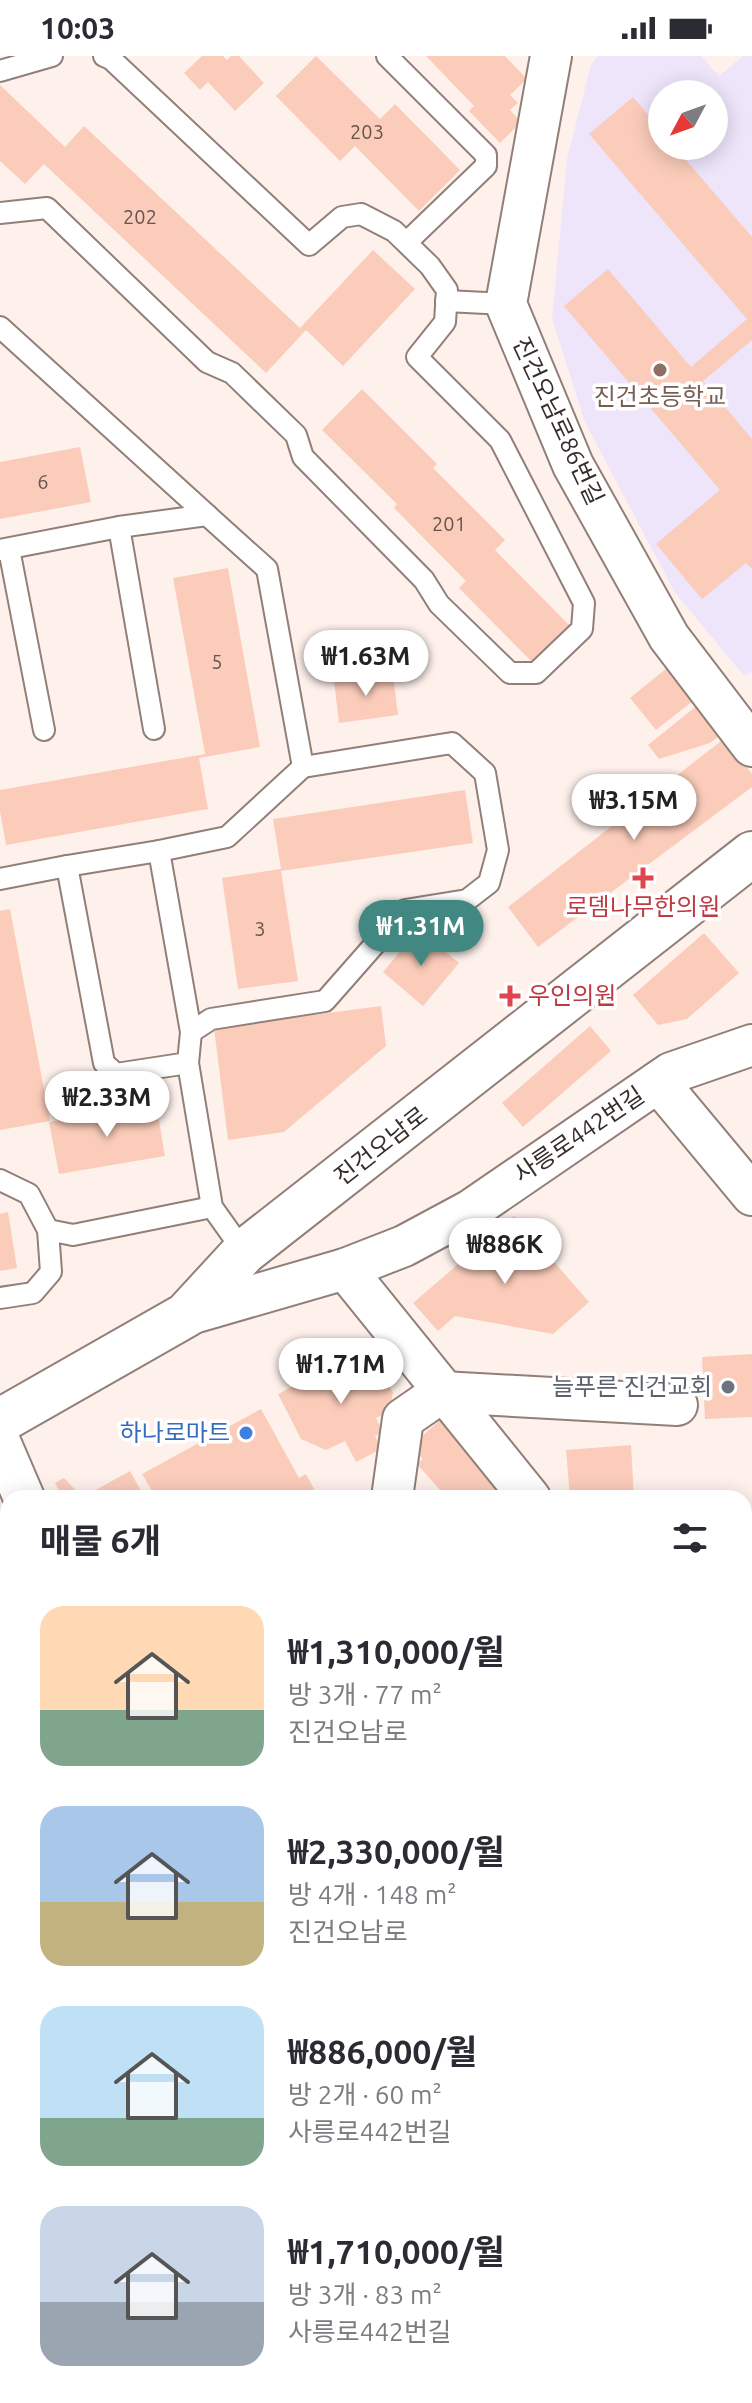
<!DOCTYPE html>
<html lang="ko">
<head>
<meta charset="utf-8">
<style>
	body { margin:0; font-family:Ubuntu,"Noto Sans KR",sans-serif; background:#f2f2f3; color:#2b2b33; height:100vh; display:flex; flex-direction:column; font-size:30px; white-space:nowrap }
	* { box-sizing:border-box; margin:0 }
	p { font-size:26px; color:#7c7c81 }
	.icon { flex:none; width:44px; height:44px; fill:none; stroke:currentColor; stroke-width:2; stroke-linecap:round; stroke-linejoin:round }
	.map { position:relative; flex:1; overflow:hidden }
	.details { position:absolute; left:0px; top:1434px; width:752px; height:914px; display:flex; flex-direction:column; background:#fff; border-radius:24px 24px 0 0; box-shadow:0 4px 20px #0003 }
	.details>* { flex:none }
	.needle { width:52px; rotate:229deg }
	.controls { position:absolute; left:648px; top:24px; display:grid; gap:16px }
	.controls a { display:grid; place-items:center; width:80px; height:80px; border-radius:50%; background:#fff; box-shadow:0 4px 20px #0003; font-size:40px }
	.price { position:absolute; translate:-50% -68px; padding:0 18px; border-radius:28px; background:#fff; color:#222; font-size:26px; line-height:52px; filter:drop-shadow(0 2px 4px #0008) }
	.price::after { content:''; position:absolute; left:50%; top:48px; width:24px; height:18px; margin-left:-12px; background:inherit; clip-path:polygon(0 0,100% 0,50% 100%) }
	.price.current { background:#418882; color:#fff }
	ul { padding:0; list-style:none }
	li { display:flex; align-items:center; gap:24px; height:200px; padding:0 40px }
	li span { display:grid; place-items:center; flex:none; width:224px; height:160px; border-radius:24px; color:#555 }
	li>.icon { margin-inline-start:auto }
	span .icon { width:96px; height:96px; fill:#fffc; stroke-width:1 }
	li b { font-size:34px }
	h2 { display:flex; justify-content:space-between; align-items:center; height:96px; padding:0 40px; font-size:34px }
	.status { display:flex; justify-content:space-between; align-items:center; height:56px; padding:0 40px; background:#fff; direction:ltr }
	.status svg { height:22px; fill:currentColor }
	.map>svg:first-child { display:block }
	.education { fill:#eee5fb; fill-rule:evenodd }
	.building { fill:#fbccba }
	.lines { fill:none; stroke-linecap:round; stroke-linejoin:round }
	.lane-casing { stroke:#917f78; stroke-width:24 }
	.street-casing { stroke:#917f78; stroke-width:44 }
	.secondary-casing { stroke:#917f78; stroke-width:48 }
	.lane { stroke:#fff; stroke-width:20 }
	.street { stroke:#fff; stroke-width:40 }
	.secondary { stroke:#fff; stroke-width:44 }
	.education-dot { fill:#8d6e63; stroke:#fff; stroke-width:3 }
	.health-dot { fill:#e0444e; stroke:#fff; stroke-width:3 }
	.worship-dot { fill:#6b7280; stroke:#fff; stroke-width:3 }
	.shop-dot { fill:#3f7fe0; stroke:#fff; stroke-width:3 }
	.labels { text-anchor:middle; stroke-width:7; stroke-linejoin:round; paint-order:stroke }
	.number-label { font-size:20px; fill:#66554e }
	.education-label { font-size:24px; fill:#785e54; stroke:#fff }
	.street-label { font-size:24px; fill:#352d2a; stroke:#fff }
	.health-label { font-size:24px; fill:#be3a42; stroke:#fff }
	.worship-label { font-size:24px; fill:#5b616d; stroke:#fff; text-anchor:end }
	.shop-label { font-size:24px; fill:#366cbe; stroke:#fff; text-anchor:end }
</style>
</head>
<body>
<div class="status"><b>10:03</b><svg viewBox="0 0 49 12"><path d="M0 12V9h3v3zM5 12V6h3v6zM10 12V3h3v9zM15 12V0h3v12zM26 1h20v11H26zM47 4h2v5h-2z"/></svg></div>
<div class="map">
<svg width="752" height="2347" viewBox="0 0 752 2347">
	<rect width="100%" height="100%" fill="#fef1ec"/>
	<!-- education -->
	<path class="education" d="M598,0H701L719,20L743,0H752V616L744,620L674,535L585,366L552,263L567,103L591,9ZM662,38H714V90H662Z"/>
	<!-- building -->
	<g class="building">
		<path d="M202,0H223L227,4L231,0H239L264,27L235,55L208,26L200,34L184,17Z"/>
		<path d="M316,0L380,63L395,48L460,114L419,155L355,90L340,105L276,40Z"/>
		<path d="M426,0H505L527,23L510,39L518,47L510,54L521,66L500,87L469,55L474,50Z"/>
		<path d="M0,29L65,91L84,70L300,272L373,194L415,233L343,310L306,274L266,317L44,108L25,128L0,105Z"/>
		<path d="M633,41L662,75V90H674L752,181V284L703,325L752,383V513L746,507L702,543L656,488L720,434L564,250L608,213L691,311L747,263L589,78Z"/>
		<path d="M362,333L437,408L433,412L505,484L495,494L569,569L532,606L459,532L466,525L394,452L397,448L322,374Z"/>
		<path d="M80,391L91,446L0,463V406Z"/>
		<path d="M228,512L260,691L199,702L208,753L6,789L0,755V734L205,698L173,522Z"/>
		<path d="M668,611L694,644L656,674L630,642Z"/>
		<path d="M393,618L398,659L339,667L334,625Z"/>
		<path d="M699,648L722,678L710,687L659,703L648,689Z"/>
		<path d="M725,682L752,718V731L538,891L508,851Z"/>
		<path d="M465,734L473,787L281,815L298,925L238,933L222,822L281,813L273,763Z"/>
		<path d="M10,853L50,1065L0,1074V855Z"/>
		<path d="M419,873L459,907L423,950L383,916Z"/>
		<path d="M704,877L739,917L687,963L658,969L633,939Z"/>
		<path d="M381,950L386,990L284,1076L228,1084L214,972Z"/>
		<path d="M590,970L611,995L523,1071L502,1047Z"/>
		<path d="M156,1047L165,1100L59,1118L49,1066Z"/>
		<path d="M8,1156L17,1212L0,1215V1158Z"/>
		<path d="M514,1160L589,1246L553,1278L455,1260L438,1275L413,1247Z"/>
		<path d="M360,1296L374,1301L393,1337L389,1356L376,1362L383,1376L375,1380L381,1393L356,1406L345,1385L326,1394L301,1383L278,1338Z"/>
		<path d="M752,1298V1361L705,1363L702,1301Z"/>
		<path d="M261,1353L299,1422L306,1418L319,1442H156L142,1418Z"/>
		<path d="M441,1363L511,1442H447L417,1408L423,1403L411,1390Z"/>
		<path d="M631,1389L634,1442H570L566,1394Z"/>
		<path d="M130,1415L145,1442H95L92,1436Z"/>
		<path d="M64,1422L83,1442H63L55,1427Z"/>
		<path d="M752,1480V1637L744,1638V1481Z"/>
		<path d="M744,1830L752,1831V1903L744,1902Z"/>
		<path d="M744,1950L752,1954V2012L748,2021L744,2019Z"/>
		<path d="M0,1996L8,2006V2084L3,2088L8,2093V2133L0,2139Z"/>
		<path d="M744,2057L752,2061V2109L744,2105Z"/>
		<path d="M457,2340H564L568,2344L565,2347H464Z"/>
	</g>
	<g class="lines">
		<defs>
			<g id="lane">
				<path d="M387,0L486,99V110L407,186"/>
				<path d="M0,15L52,0"/>
				<path d="M0,157L47,152L207,306L232,317L296,379L303,401L424,524L439,548L510,617H536L582,573L584,547L500,384L417,301L445,266L447,234L430,210L394,175L361,158L342,161L309,189L111,3L104,0"/>
				<path d="M446,245L506,248"/>
				<path d="M0,271L207,459"/>
				<path d="M119,471L154,673"/>
				<path d="M9,493L44,674"/>
				<path d="M0,494L119,471L207,459L267,513L303,711L452,687L485,717L498,794L489,827L467,844L405,854L325,945L211,963L191,976"/>
				<path d="M159,795L227,781L303,711"/>
				<path d="M0,823L67,810"/>
				<path d="M188,1007L116,1018L104,1007L67,810L159,795L191,976L188,1007L212,1151L244,1196"/>
				<path d="M0,1124L29,1138L48,1174L73,1179L212,1151"/>
				<path d="M0,1242L33,1237L51,1216L48,1174"/>
				<path d="M0,1704L8,1697"/>
				<path d="M0,1932L8,1942"/>
				<path d="M0,2191L8,2184"/>
				<path d="M0,2237L8,2246"/>
				<path d="M0,2322L8,2316"/>
				<path d="M260,2340L266,2347"/>
				<path d="M398,2340L404,2347"/>
				<path d="M189,2347L198,2340"/>
			</g>
			<g id="street">
				<path d="M551,0L506,248L573,409L669,581L752,690"/>
				<path d="M658,1026L752,1139"/>
				<path d="M345,1213L530,1442"/>
				<path d="M186,1259L345,1213L404,1190L471,1154L671,1017L752,989"/>
				<path d="M0,1386L24,1442"/>
				<path d="M392,1442L403,1363L442,1336L677,1349"/>
				<path d="M744,1700L752,1709"/>
				<path d="M744,2049L752,2053"/>
				<path d="M744,2216L752,2207"/>
				<path d="M744,2274L752,2284"/>
				<path d="M68,2347L77,2340"/>
				<path d="M678,2347L687,2340"/>
			</g>
			<path id="secondary" d="M0,1365L186,1259L244,1196L752,798"/>
		</defs>
		<!-- lane casing -->
		<use href="#lane" class="lane-casing"/>
		<!-- street casing -->
		<use href="#street" class="street-casing"/>
		<!-- secondary casing -->
		<use href="#secondary" class="secondary-casing"/>
		<!-- lane -->
		<use href="#lane" class="lane"/>
		<!-- street -->
		<use href="#street" class="street"/>
		<!-- secondary -->
		<use href="#secondary" class="secondary"/>
	</g>
	<!-- markers -->
	<circle class="education-dot" cx="660" cy="314" r="8"/>
	<g class="health-dot">
		<path d="M639 810h8v8h8v8h-8v8h-8v-8h-8v-8h8z"/>
		<path d="M506 928h8v8h8v8h-8v8h-8v-8h-8v-8h8z"/>
	</g>
	<circle class="worship-dot" cx="728" cy="1331" r="8"/>
	<circle class="shop-dot" cx="246" cy="1377" r="8"/>
	<g class="labels">
		<!-- number labels -->
		<g class="number-label">
			<text x="367" y="83">203</text>
			<text x="140" y="168">202</text>
			<text x="43" y="433">6</text>
			<text x="449" y="475">201</text>
			<text x="217" y="613">5</text>
			<text x="260" y="880">3</text>
		</g>
		<!-- education labels -->
		<g class="education-label">
			<text x="660" y="349">진건초등학교</text>
		</g>
		<!-- street labels -->
		<g class="street-label">
			<text transform="translate(558 365) rotate(65)" y="8">진건오남로86번길</text>
			<text transform="translate(579 1079) rotate(-34)" y="8">사릉로442번길</text>
			<text transform="translate(381 1090) rotate(-38)" y="8">진건오남로</text>
		</g>
		<!-- health labels -->
		<g class="health-label">
			<text x="643" y="859">로뎀나무한의원</text>
			<text x="528" y="948" text-anchor="start">우인의원</text>
		</g>
		<!-- worship labels -->
		<g class="worship-label">
			<text x="712" y="1339">늘푸른 진건교회</text>
		</g>
		<!-- shop labels -->
		<g class="shop-label">
			<text x="230" y="1385">하나로마트</text>
		</g>
	</g>
</svg>
<div class="controls">
<a><svg class="needle" viewBox="-14 -14 28 28"><path d="M0-13l5 13h-10z" fill="#e53935"/><path d="M0 13l5-13h-10z" fill="#7c7c81"/></svg></a>
</div>
<b class="price" style="left:366px;top:642px">₩1.63M</b>
<b class="price" style="left:634px;top:786px">₩3.15M</b>
<b class="price current" style="left:421px;top:912px">₩1.31M</b>
<b class="price" style="left:107px;top:1083px">₩2.33M</b>
<b class="price" style="left:505px;top:1230px">₩886K</b>
<b class="price" style="left:341px;top:1350px">₩1.71M</b>
<section class="details">
<h2>매물 6개<svg class="icon" aria-label="filters" viewBox="0 0 24 24"><path d="M4 7h16M4 17h16"/><circle cx="9" cy="7" r="2"/><circle cx="15" cy="17" r="2"/></svg></h2>
<ul>
<li><span style="background:linear-gradient(#ffd9b3 65%,#7fa58c 0)"><svg class="icon" aria-label="home" viewBox="0 0 24 24"><path d="M3 11l9-7 9 7M6 9v11h12V9"/></svg></span><div><b>₩1,310,000/월</b><p>방 3개 · 77 m²</p><p>진건오남로</p></div></li>
<li><span style="background:linear-gradient(#a9c7e8 60%,#c2b280 0)"><svg class="icon" aria-label="home" viewBox="0 0 24 24"><path d="M3 11l9-7 9 7M6 9v11h12V9"/></svg></span><div><b>₩2,330,000/월</b><p>방 4개 · 148 m²</p><p>진건오남로</p></div></li>
<li><span style="background:linear-gradient(#bfe0f5 70%,#7fa58c 0)"><svg class="icon" aria-label="home" viewBox="0 0 24 24"><path d="M3 11l9-7 9 7M6 9v11h12V9"/></svg></span><div><b>₩886,000/월</b><p>방 2개 · 60 m²</p><p>사릉로442번길</p></div></li>
<li><span style="background:linear-gradient(#c9d6e8 60%,#9aa5b1 0)"><svg class="icon" aria-label="home" viewBox="0 0 24 24"><path d="M3 11l9-7 9 7M6 9v11h12V9"/></svg></span><div><b>₩1,710,000/월</b><p>방 3개 · 83 m²</p><p>사릉로442번길</p></div></li>
</ul>
</section>
</div>
</body>
</html>
